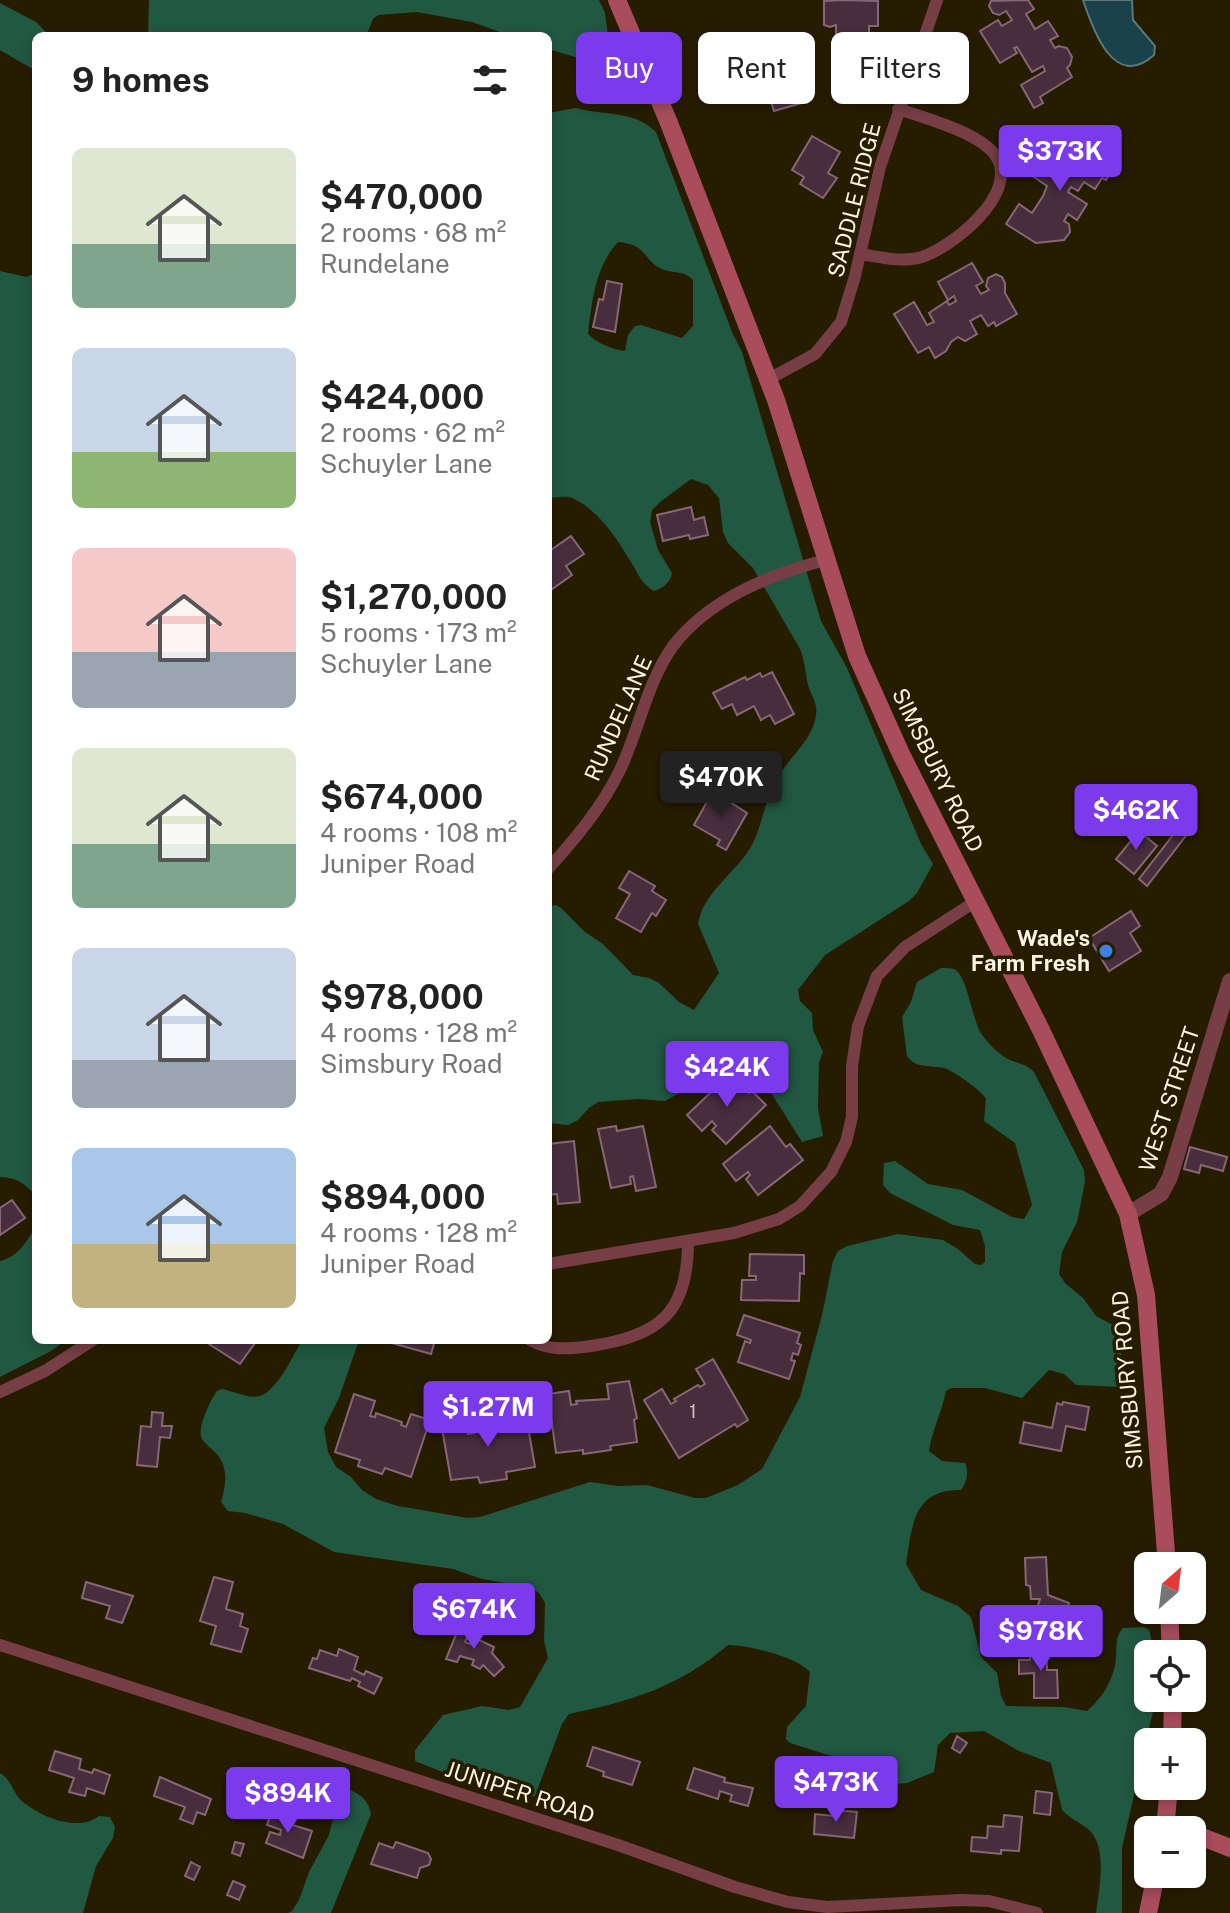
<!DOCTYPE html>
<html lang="en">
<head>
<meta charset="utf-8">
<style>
	body { margin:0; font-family:"Public Sans",sans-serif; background:#f2f2f2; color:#222; height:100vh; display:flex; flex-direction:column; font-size:30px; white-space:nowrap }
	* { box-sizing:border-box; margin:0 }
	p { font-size:26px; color:#767676 }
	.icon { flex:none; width:44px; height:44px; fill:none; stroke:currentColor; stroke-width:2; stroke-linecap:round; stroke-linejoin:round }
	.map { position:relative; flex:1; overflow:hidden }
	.drawer { position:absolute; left:32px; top:32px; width:520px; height:1312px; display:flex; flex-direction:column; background:#fff; border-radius:12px; box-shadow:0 4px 12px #0003 }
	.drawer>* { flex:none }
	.banner { position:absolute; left:576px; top:32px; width:534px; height:72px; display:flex; gap:16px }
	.needle { width:52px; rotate:28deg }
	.controls { position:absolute; left:1134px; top:1552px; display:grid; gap:16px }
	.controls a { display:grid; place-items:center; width:72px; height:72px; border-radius:12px; background:#fff; box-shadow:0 4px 12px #0003; font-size:40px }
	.price { position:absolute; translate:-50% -68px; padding:0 18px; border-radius:8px; background:#7c3aed; color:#fff; font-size:26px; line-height:52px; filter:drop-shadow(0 2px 4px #0008) }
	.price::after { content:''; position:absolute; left:50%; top:48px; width:24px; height:18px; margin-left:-12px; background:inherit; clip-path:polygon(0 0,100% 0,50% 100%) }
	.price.selected { background:#222; color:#fff }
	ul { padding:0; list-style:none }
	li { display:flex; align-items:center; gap:24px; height:200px; padding:0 40px }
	li span { display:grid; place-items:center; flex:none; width:224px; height:160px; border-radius:12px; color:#555 }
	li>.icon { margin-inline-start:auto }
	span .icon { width:96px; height:96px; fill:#fffc; stroke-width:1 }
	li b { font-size:34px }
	h2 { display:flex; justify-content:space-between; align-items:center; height:96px; padding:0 40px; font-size:34px }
	.pill { padding:0 28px; border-radius:12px; background:#fff; box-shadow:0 4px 12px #0003; font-size:28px; line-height:72px }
	.pill.selected { background:#7c3aed; color:#fff }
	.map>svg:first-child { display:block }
	.forest { fill:#215841; fill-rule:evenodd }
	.water { fill:#1a424a; stroke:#5d7778; stroke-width:2 }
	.building { fill:#482d3c; stroke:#866778; stroke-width:2 }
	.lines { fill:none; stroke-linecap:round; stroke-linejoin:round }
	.minor { stroke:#773e46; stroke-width:12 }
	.tertiary { stroke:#773e46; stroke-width:16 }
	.secondary { stroke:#a94d5d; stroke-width:18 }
	.shop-dot { fill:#3f7fe0; stroke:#261c00; stroke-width:3 }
	.labels { text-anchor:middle; stroke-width:7; stroke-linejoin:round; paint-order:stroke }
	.number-label { font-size:18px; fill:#cec2b9 }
	.street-label { font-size:22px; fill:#faf3e3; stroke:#261c00 }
	.poi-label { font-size:22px; font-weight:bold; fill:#faf3e3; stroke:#261c00; text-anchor:end }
</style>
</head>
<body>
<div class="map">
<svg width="1230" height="1913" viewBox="0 0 1230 1913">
	<rect width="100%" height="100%" fill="#261c00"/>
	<!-- forest -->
	<g class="forest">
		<path d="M149,0H599L605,13L611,59L602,65L548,49V36H511L472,22L417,12L378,15L373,19L366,36H148Z"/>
		<path d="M0,3L36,22L50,36H36V71L0,50Z"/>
		<path d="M576,108C605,116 634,110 656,132L732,332L742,352L821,621L847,668L921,844L933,864L917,893L909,901L825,955L798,990L800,1001L812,1013L813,1030L823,1052L819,1063L818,1108L823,1136L802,1142L756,1069L733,1055L692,1074L680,1093L665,1101L638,1099L598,1102L589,1108L578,1120L568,1125L548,1123V907L556,905L561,908L585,932L603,944L633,975L649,978L659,983L679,1002L694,1010L719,973L698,924C703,894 731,876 747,853C762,832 763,805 774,783C785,761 813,741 816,715C818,704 811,695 808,685C805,673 805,661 800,649L753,568L728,543L723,532L719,498L708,485L691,479L660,502L652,510L650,522L658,550L672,573C671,582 662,589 654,591C641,584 638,573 631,562C617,539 598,509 572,498C563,495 556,499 548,497V113ZM618,242C649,245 643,261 662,269C674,274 684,270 693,280V326L682,338L641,325L635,326L628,335L625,351C613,350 597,343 588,334C592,302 595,267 618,242Z"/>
		<path d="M0,271L26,277L36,273V1196C24,1183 18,1178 0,1177Z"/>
		<path d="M941,968C943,968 952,968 954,969C968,975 972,1023 983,1036C989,1044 998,1053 1006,1058C1016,1063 1026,1064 1034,1072L1084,1170L1085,1182L1077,1222L1062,1252L1059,1274L1065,1283L1083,1298L1096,1316L1122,1330L1121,1353L1124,1383L1120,1387L1076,1385L1064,1374L1049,1370L1022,1398L985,1388H951L946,1391C942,1412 932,1430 929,1451L942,1461L965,1463C969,1471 967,1483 961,1490C913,1489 912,1526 906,1564L921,1590L958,1606L971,1617L981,1657L997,1673L1001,1696L1006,1706L1064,1707L1087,1711C1101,1699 1110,1685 1115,1666C1118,1652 1113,1639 1123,1628L1144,1627L1149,1630L1155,1654H1148V1698H1156L1122,1848V1913H1096C1099,1891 1108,1847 1089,1830C1080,1822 1070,1819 1062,1810L1051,1763L1019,1751L984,1731L950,1733L938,1745L934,1772L907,1783L895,1784L869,1761L828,1755L790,1743L786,1739L787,1727L806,1706L810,1672C798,1657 748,1645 728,1645C679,1687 631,1701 569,1714L562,1724L535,1796L530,1797L503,1787L467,1782L415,1761V1750L443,1715L482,1706L509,1710L520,1707L548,1658L544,1641L545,1603L539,1593L530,1587L482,1579L453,1569L334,1552L283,1524L245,1513L228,1511L221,1502C226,1485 229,1468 216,1453C212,1449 205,1444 202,1439C196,1429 211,1399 217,1391L222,1389C233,1391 249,1399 260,1396C277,1391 294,1354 302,1340H359L339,1398L324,1428L328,1452L336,1467L351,1477L362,1490L376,1499L398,1506L468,1518L480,1517L590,1482L618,1486L647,1485L695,1498H706L738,1485L762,1469L800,1397L822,1315L833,1261L838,1251L847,1246L898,1234L943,1240L958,1249L975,1264L981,1265L985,1262V1246L980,1230L953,1225L890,1193L883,1185L884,1163L895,1161L928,1184L962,1190L1012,1217L1024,1219L1032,1205L1015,1143L984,1121L986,1098L982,1094C976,1087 952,1070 944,1068C930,1065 916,1069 907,1056L902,1017L911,1002L917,982Z"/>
		<path d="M36,1226V1340H66L51,1351L0,1377V1261C18,1257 27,1241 36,1226Z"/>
		<path d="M0,1773C12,1780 13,1794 23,1802C43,1818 78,1832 99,1816L110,1817L115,1827L113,1838L96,1866L83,1913H0Z"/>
		<path d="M345,1787C359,1794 368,1798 371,1814L331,1913H288L292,1911L299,1900L309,1872L329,1835L340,1790Z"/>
	</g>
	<!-- water -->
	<path class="water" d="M1083,0H1132L1133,20L1155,46L1154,55C1114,91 1093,30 1083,0Z"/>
	<!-- building -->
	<g class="building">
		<path d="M843,0L878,1V26H869V37H836V25L830,27L824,25V1Z"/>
		<path d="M1028,0L1034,9L1026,14L1035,29L1048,21L1058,36L1050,40L1055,48L1059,46L1067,48L1072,57L1070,65L1067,68L1072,77L1040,97L1043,103L1034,108L1021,85L1045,71L1043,66L1032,72L1017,47L1014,48L1017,53L1000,63L980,31L998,20L1002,26L1012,20L1006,11L999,15L993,13L989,6L991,1Z"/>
		<path d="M796,51L806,72L797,75L805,102L774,111L761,68L775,64L773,58Z"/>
		<path d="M812,136L840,152L828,173L837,178L823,198L800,184L804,177L792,170Z"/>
		<path d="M1079,141L1090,144V150L1115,166L1106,180L1102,178L1095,189L1084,182L1078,191L1071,187L1068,192L1087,204L1077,220L1068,214L1064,221L1069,224L1070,232L1064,240L1036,243L1006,224L1019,204L1032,213L1043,196L1047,186L1031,175L1052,143L1071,156L1067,162L1075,167L1080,159L1074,155V149Z"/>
		<path d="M972,263L983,282L976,286L981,294L989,290L986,286L988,278L996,274L1002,277L1005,283V293L1017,314L996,326L994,322L988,326L981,315L970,321L977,334L965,341L958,337L951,342L946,351L935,358L929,347L918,353L894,314L914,302L927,325L934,322L929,313L947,301L949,305L956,301L954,296L948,300L938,282Z"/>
		<path d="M607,281L622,284L615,332L593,327L599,299L603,300Z"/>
		<path d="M691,507L694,520L704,517L708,535L690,539L689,535L663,541L657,515Z"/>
		<path d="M571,536L584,554L566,566L572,575L548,592V552Z"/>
		<path d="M772,672L794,714L775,724L770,715L761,720L754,706L737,715L732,704L722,709L713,693L745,677L747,680L760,673L762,677Z"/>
		<path d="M691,775L706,784L695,802L680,793Z"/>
		<path d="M713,791L747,813L726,850L717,845L720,840L694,825Z"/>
		<path d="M1184,821L1192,828L1147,886L1139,879Z"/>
		<path d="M1139,831L1157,846L1134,874L1116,859Z"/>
		<path d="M629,871L655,886L652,891L666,900L656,916L652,913L641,932L616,918L630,894L619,888Z"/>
		<path d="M1131,911L1140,926L1130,933L1141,951L1109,971L1089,938Z"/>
		<path d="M730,1074L749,1093L752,1091L766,1105L726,1144L712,1130L716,1126L712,1121L702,1131L687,1115Z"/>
		<path d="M616,1126L617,1131L643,1126L656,1187L636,1191L633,1176L630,1177L631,1184L611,1188L598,1129Z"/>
		<path d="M770,1126L786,1147L790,1144L803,1160L758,1195L746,1179L750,1175L748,1172L736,1181L723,1164Z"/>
		<path d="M574,1141L580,1202L558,1204L557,1194L548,1195V1144Z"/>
		<path d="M1190,1147L1227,1157L1223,1171L1201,1165L1199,1173L1184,1169Z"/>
		<path d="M12,1200L25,1218L0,1235V1208Z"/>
		<path d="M750,1254L804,1255V1274L800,1273L799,1301L741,1300L742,1280H756V1276H749Z"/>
		<path d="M744,1315L800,1333L797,1343L801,1345L798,1355L793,1353L791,1360L795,1361L789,1379L738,1362L745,1341L750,1343L751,1340L737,1335Z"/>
		<path d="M212,1340H257L240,1364L209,1344Z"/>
		<path d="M381,1340H435L431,1354Z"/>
		<path d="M713,1359L748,1420L737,1427L735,1424L679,1458L644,1400L662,1389L671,1404L676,1401L674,1399L698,1385L700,1387L705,1384L696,1369Z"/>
		<path d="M629,1381L637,1418L634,1420L637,1442L610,1446L611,1450L583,1454V1450L556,1453L548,1394L569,1391L571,1405L577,1404L576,1401L609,1399L607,1384Z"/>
		<path d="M354,1394L375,1401L370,1416L375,1417L376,1413L402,1422L401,1425L406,1427L411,1414L430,1420L411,1477L385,1468L382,1474L358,1466L360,1460L335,1452Z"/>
		<path d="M1063,1402L1089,1407L1085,1430L1066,1426L1061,1451L1020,1443L1024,1422L1052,1428L1057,1403L1062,1405Z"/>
		<path d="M525,1410L535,1467L506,1472L507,1479L480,1483L478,1477L451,1480L441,1423L465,1419L468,1434L474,1433L473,1430L500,1426V1428L507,1427L505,1413Z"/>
		<path d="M152,1412L163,1413L162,1426H172L170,1438L160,1437L157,1467L137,1465L141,1426L151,1427Z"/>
		<path d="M1046,1557L1048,1595L1069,1603L1062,1621L1046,1616L1047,1610L1038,1605L1040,1599H1031L1030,1586L1026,1585L1025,1558Z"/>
		<path d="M214,1577L233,1582L226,1609L243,1614L240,1626L248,1629L241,1652L211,1644L216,1626L200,1621Z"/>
		<path d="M86,1582L133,1596L122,1623L106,1618L110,1606L82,1598Z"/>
		<path d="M461,1622L472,1627L465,1642L470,1644L473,1637L494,1647L492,1653L504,1667L494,1676L483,1665L480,1669L472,1665L474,1660L460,1656L457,1662L446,1659Z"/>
		<path d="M1046,1644L1047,1670H1057L1058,1698H1034V1673L1019,1674V1660H1030V1645Z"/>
		<path d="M339,1649L358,1657L354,1670L364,1675L366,1671L382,1678L374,1694L358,1686L360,1682L352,1678L350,1681L309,1668L313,1658L317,1659L320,1650L337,1656Z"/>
		<path d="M957,1736L967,1743L960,1753L952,1748Z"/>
		<path d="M593,1747L640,1762L632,1785L603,1776L604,1772L587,1766Z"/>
		<path d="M55,1751L81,1759L79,1769L92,1773L94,1769L110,1775L104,1794L87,1788L85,1796L69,1792L74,1778L49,1770Z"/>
		<path d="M694,1768L725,1778L724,1782L753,1788L748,1806L730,1801L732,1795L720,1791L718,1799L687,1789Z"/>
		<path d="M160,1777L211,1799L205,1815L197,1812L193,1824L180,1819L185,1807L154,1796Z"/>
		<path d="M1036,1791L1052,1793L1050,1815L1034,1813Z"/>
		<path d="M272,1810L288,1815L286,1823L312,1831L303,1858L266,1843L270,1832L280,1835L281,1830L267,1825Z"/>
		<path d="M834,1810L857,1812L854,1838L814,1834L815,1814L834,1816Z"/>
		<path d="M1004,1815L1022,1817L1019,1851L1001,1850V1854L971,1851L972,1837L987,1838L988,1826L1003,1827Z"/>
		<path d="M235,1842L244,1844L240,1856L232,1853Z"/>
		<path d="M396,1842L428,1853L431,1859L429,1865L420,1868L417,1878L371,1864L379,1843L393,1848Z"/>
		<path d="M191,1862L200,1867L194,1880L185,1876Z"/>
		<path d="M233,1881L245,1886L239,1900L227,1895Z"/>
	</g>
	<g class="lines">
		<!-- minor -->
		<g class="minor">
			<path d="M860,254C880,257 902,263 922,257C952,247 1018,195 997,158C984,134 923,117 898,109"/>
			<path d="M769,379L815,354L841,322L855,276L880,167L937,0"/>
			<path d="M548,869C576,838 602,807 620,770C639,730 647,682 673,646C709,599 769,575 825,560"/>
			<path d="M548,1264L734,1233L779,1219L800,1206L831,1172L846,1142L852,1117V1066L858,1026L877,976L905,947L976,901"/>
			<path d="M530,1340C548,1351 570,1349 591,1346C659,1336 688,1313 688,1242"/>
			<path d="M0,1392L45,1371L93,1340"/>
			<path d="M0,1645L618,1845L735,1887L788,1902L827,1907L961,1900L989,1901L1037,1913"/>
		</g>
		<!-- tertiary -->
		<path class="tertiary" d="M1128,1214L1161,1194L1170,1177L1230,981"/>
		<!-- secondary -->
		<g class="secondary">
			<path d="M617,0L669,123L776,400L857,656L901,754L1040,1028L1128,1214L1146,1295L1167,1566"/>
			<path d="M1169,1610L1171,1654"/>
			<path d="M1172,1742L1173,1698"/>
			<path d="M1165,1830L1169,1786"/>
			<path d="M1192,1833L1230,1848"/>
			<path d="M1148,1913L1156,1874"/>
		</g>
	</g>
	<!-- markers -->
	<circle class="shop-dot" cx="1106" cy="951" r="8"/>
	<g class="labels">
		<!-- number labels -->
		<g class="number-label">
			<text x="693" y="1418">1</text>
		</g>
		<!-- street labels -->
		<g class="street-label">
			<text transform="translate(854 200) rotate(-76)" y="8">SADDLE RIDGE</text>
			<text transform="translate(618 718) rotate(-66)" y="8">RUNDELANE</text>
			<text transform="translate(938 770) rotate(64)" y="8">SIMSBURY ROAD</text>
			<text transform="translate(1169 1099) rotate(-72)" y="8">WEST STREET</text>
			<text transform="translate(1127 1380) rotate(-95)" y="8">SIMSBURY ROAD</text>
			<text transform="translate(520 1792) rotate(18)" y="8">JUNIPER ROAD</text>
		</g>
		<!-- poi labels -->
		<g class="poi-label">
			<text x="1090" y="946">Wade's<tspan x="1090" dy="25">Farm Fresh</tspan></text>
		</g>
	</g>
</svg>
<div class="controls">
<a><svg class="needle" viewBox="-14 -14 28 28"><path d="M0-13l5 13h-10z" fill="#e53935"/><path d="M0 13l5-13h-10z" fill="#767676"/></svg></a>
<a><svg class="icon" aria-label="locate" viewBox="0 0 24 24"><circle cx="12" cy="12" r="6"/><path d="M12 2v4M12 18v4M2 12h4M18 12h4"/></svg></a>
<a>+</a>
<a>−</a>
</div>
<b class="price" style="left:1060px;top:193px">$373K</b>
<b class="price selected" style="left:721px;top:819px">$470K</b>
<b class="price" style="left:1136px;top:852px">$462K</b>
<b class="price" style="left:727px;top:1109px">$424K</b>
<b class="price" style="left:488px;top:1449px">$1.27M</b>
<b class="price" style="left:474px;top:1651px">$674K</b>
<b class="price" style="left:1041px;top:1673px">$978K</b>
<b class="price" style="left:836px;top:1824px">$473K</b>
<b class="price" style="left:288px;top:1835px">$894K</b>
<div class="banner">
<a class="pill selected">Buy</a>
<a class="pill">Rent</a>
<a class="pill">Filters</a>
</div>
<section class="drawer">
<h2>9 homes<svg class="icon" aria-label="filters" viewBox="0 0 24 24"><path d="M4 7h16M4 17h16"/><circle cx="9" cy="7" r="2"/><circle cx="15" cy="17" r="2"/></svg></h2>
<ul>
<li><span style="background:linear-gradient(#dfe7d0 60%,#7fa58c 0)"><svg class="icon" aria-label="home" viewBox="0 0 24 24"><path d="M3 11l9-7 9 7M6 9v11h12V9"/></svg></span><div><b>$470,000</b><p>2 rooms · 68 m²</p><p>Rundelane</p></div></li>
<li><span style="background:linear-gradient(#c9d6e8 65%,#8fb573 0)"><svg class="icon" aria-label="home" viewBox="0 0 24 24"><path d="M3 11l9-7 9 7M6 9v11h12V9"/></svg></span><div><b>$424,000</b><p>2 rooms · 62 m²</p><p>Schuyler Lane</p></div></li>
<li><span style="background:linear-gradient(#f6c9c9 65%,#9aa5b1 0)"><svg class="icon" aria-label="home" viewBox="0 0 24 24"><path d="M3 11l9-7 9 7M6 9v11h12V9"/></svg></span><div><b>$1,270,000</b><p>5 rooms · 173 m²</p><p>Schuyler Lane</p></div></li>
<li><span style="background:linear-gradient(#dfe7d0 60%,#7fa58c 0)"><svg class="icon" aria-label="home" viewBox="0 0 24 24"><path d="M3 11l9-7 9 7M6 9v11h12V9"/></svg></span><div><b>$674,000</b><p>4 rooms · 108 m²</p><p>Juniper Road</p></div></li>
<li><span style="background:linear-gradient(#c9d6e8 70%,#9aa5b1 0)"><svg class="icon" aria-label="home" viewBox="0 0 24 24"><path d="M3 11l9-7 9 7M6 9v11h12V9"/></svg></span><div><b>$978,000</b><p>4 rooms · 128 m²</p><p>Simsbury Road</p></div></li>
<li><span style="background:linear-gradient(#a9c7e8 60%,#c2b280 0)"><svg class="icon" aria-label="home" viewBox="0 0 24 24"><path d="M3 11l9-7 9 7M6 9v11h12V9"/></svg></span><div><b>$894,000</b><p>4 rooms · 128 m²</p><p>Juniper Road</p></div></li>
</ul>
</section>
</div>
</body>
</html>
